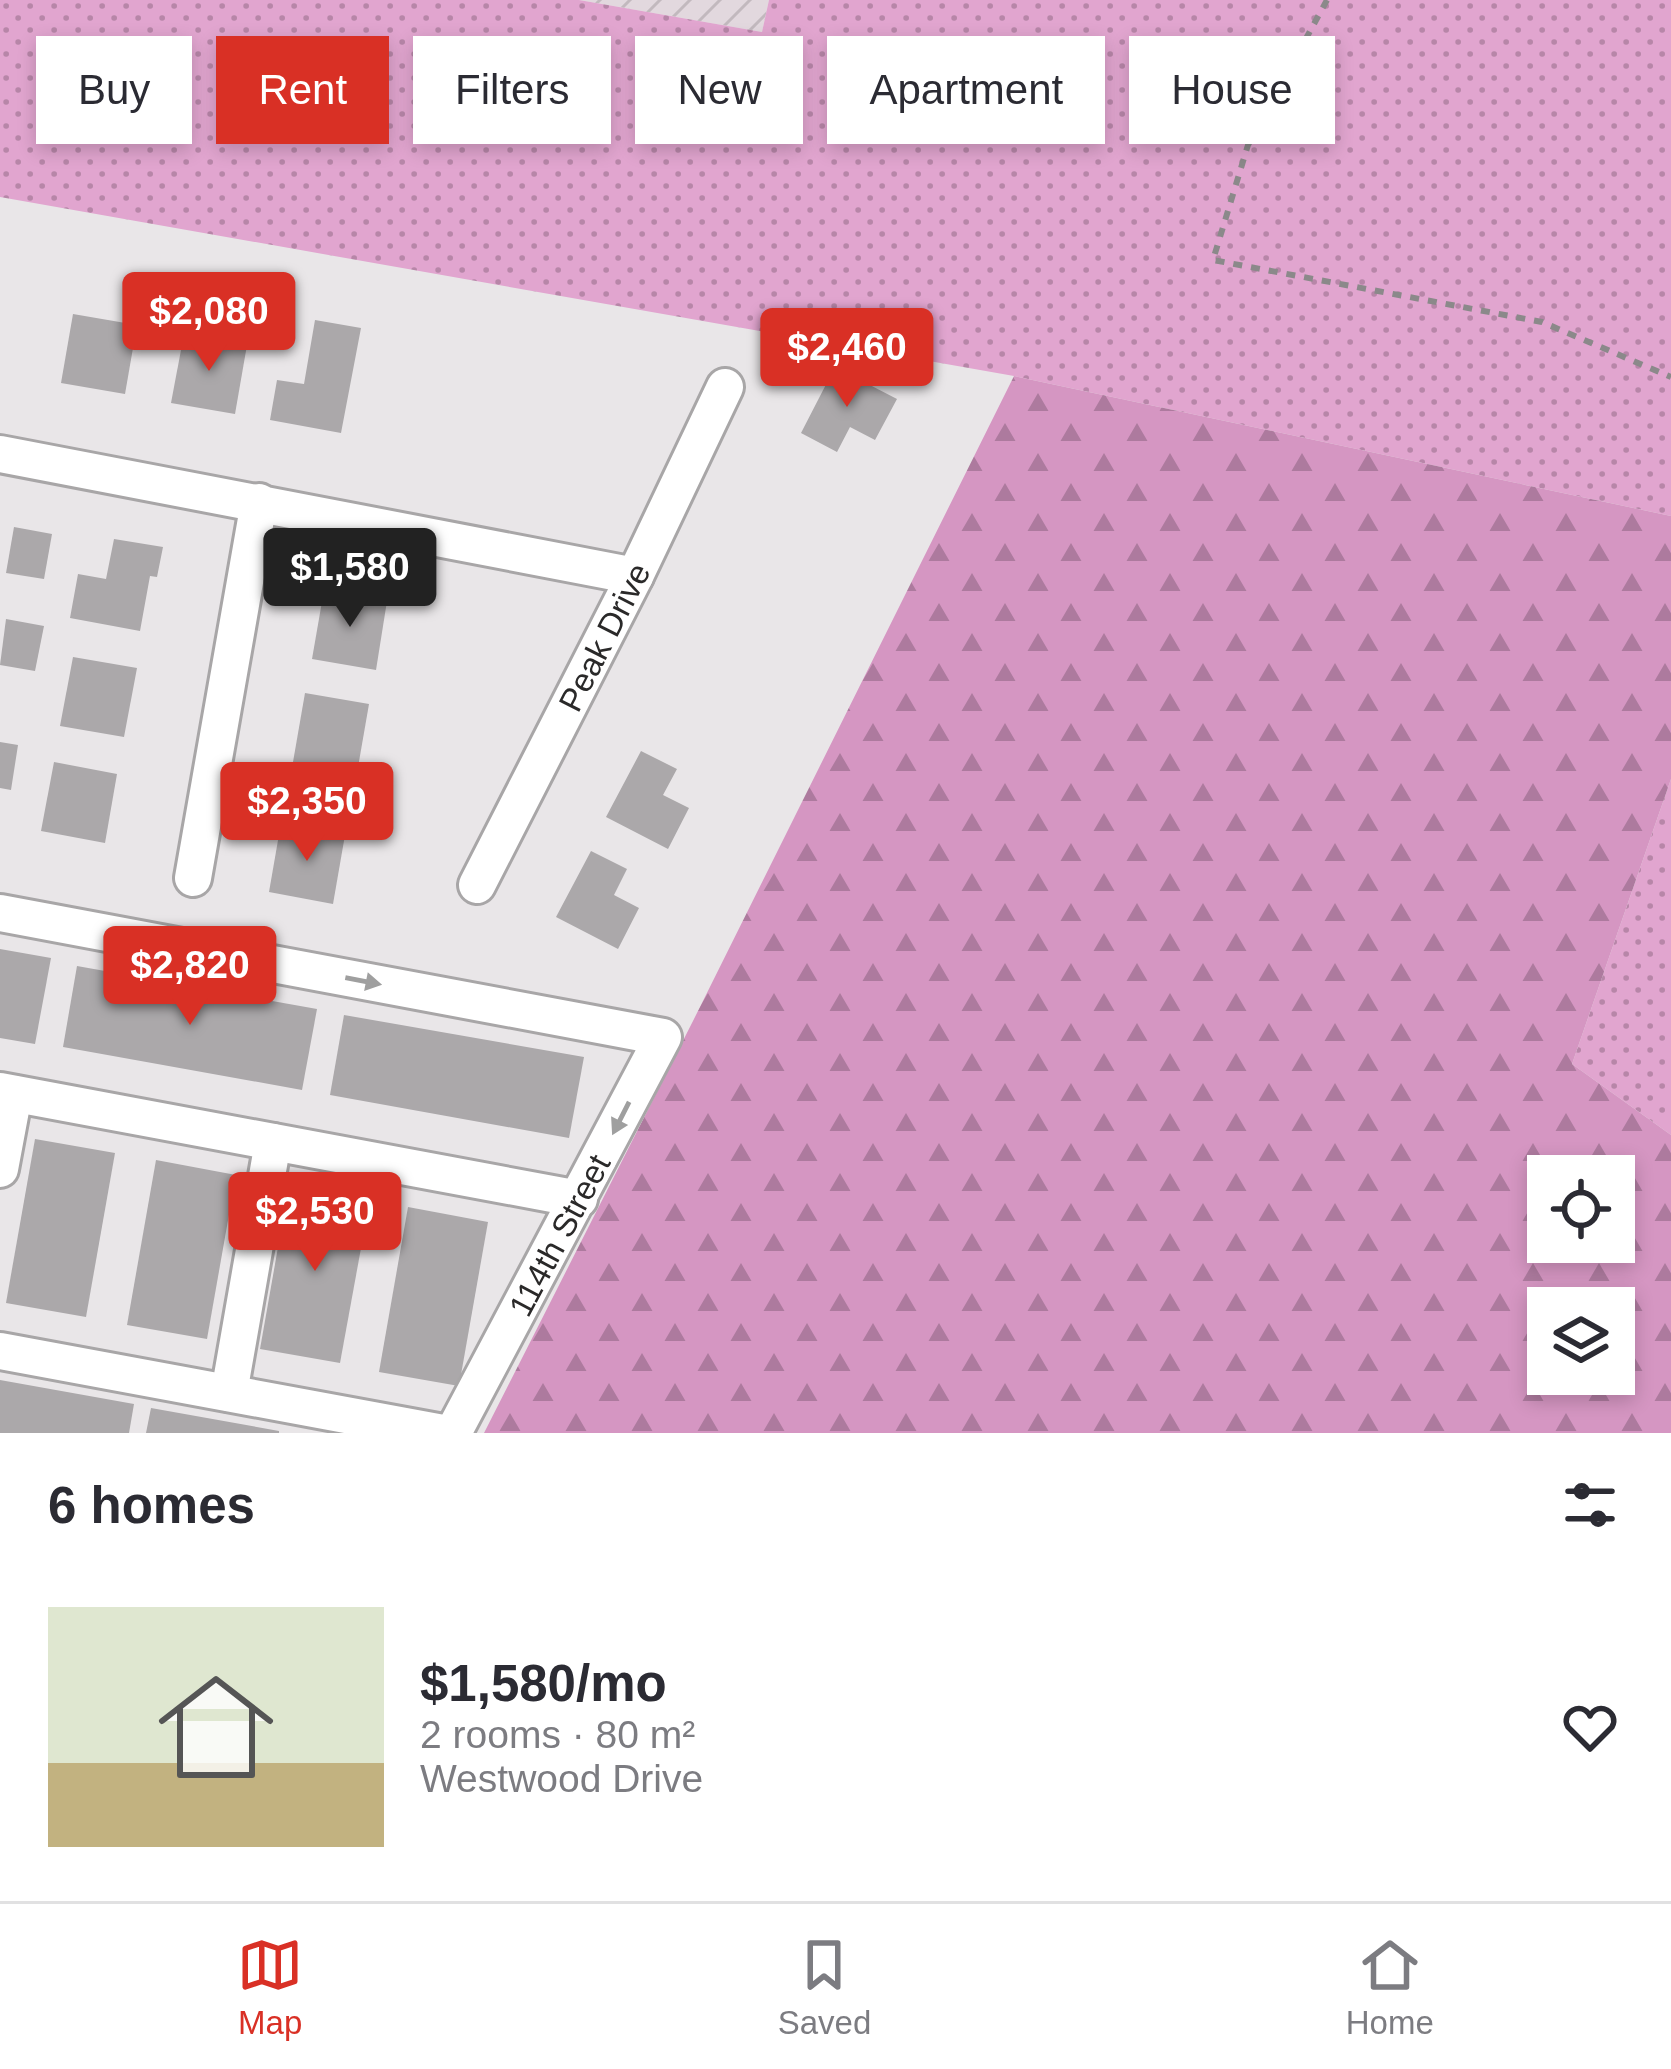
<!DOCTYPE html>
<html lang="en">
<head>
<meta charset="utf-8">
<style>
	body { margin:0; font-family:Helvetica,sans-serif; background:#f7f7f7; color:#2b2b33; height:100vh; display:flex; flex-direction:column; font-size:45px; white-space:nowrap }
	* { box-sizing:border-box; margin:0 }
	p { font-size:39px; color:#7c7c81 }
	.icon { flex:none; width:66px; height:66px; fill:none; stroke:currentColor; stroke-width:2; stroke-linecap:round; stroke-linejoin:round }
	.map { position:relative; height:1433px; overflow:hidden }
	.side { display:flex; flex-direction:column; background:#fff; flex:1 }
	.side>* { flex:none }
	.hud { position:absolute; left:36px; top:36px; width:1599px; height:108px; display:flex; gap:24px }
	.controls { position:absolute; left:1527px; top:1155px; display:grid; gap:24px }
	.controls a { display:grid; place-items:center; width:108px; height:108px; border-radius:0px; background:#fff; box-shadow:0 6px 18px #0003; font-size:60px }
	.price { position:absolute; translate:-50% -102px; padding:0 27px; border-radius:12px; background:#d93025; color:#fff; font-size:39px; line-height:78px; filter:drop-shadow(0 3px 6px #0008) }
	.price::after { content:''; position:absolute; left:50%; top:72px; width:36px; height:27px; margin-left:-18px; background:inherit; clip-path:polygon(0 0,100% 0,50% 100%) }
	.price.on { background:#222; color:#fff }
	ul { padding:0; list-style:none }
	li { display:flex; align-items:center; gap:36px; height:300px; padding:0 48px }
	li+li { border-top:3px solid #e1e1e2 }
	li span { display:grid; place-items:center; flex:none; width:336px; height:240px; border-radius:0px; color:#555 }
	li>.icon { margin-inline-start:auto }
	span .icon { width:144px; height:144px; fill:#fffc; stroke-width:1 }
	li b { font-size:51px }
	h2 { display:flex; justify-content:space-between; align-items:center; height:144px; padding:0 48px; font-size:51px }
	.chip { padding:0 42px; border-radius:0px; background:#fff; box-shadow:0 6px 18px #0003; font-size:42px; line-height:108px }
	.chip.on { background:#d93025; color:#fff }
	.dock { display:flex; justify-content:space-around; align-items:center; height:168px; border-top:3px solid #e1e1e2; background:#fff; font-size:33px; color:#7c7c81 }
	.dock a { display:grid; justify-items:center; gap:6px }
	.dock .on { color:#d93025 }
	.map>svg:first-child { display:block }
	.industrial { fill:url(#industrial-furrows) }
	.grass { fill:url(#grass-dots) }
	.forest { fill:url(#forest-firs); fill-rule:evenodd }
	.building { fill:#aba8aa }
	.lines { fill:none; stroke-linecap:round; stroke-linejoin:round }
	.minor-casing { stroke:#a8a6a7; stroke-width:42 }
	.path { stroke:#8b898a; stroke-width:6; stroke-dasharray:9 9; stroke-linecap:butt }
	.minor { stroke:#fff; stroke-width:36 }
	.oneway { fill:#9f9f9f }
	.labels { text-anchor:middle; stroke-width:9; stroke-linejoin:round; paint-order:stroke }
	.street-label { font-size:33px; fill:#2a2929; stroke:#fff }
</style>
</head>
<body>
<div class="map">
<svg width="1671" height="1433" viewBox="0 0 1671 1433">
	<defs>
		<pattern id="industrial-furrows" width="10" height="10" patternUnits="userSpaceOnUse" patternTransform="scale(3)"><rect width="10" height="10" fill="#e2d8de"/><path d="M-1 1l2-2M0 10L10 0M9 11l2-2" fill="none" stroke="#c2b9be"/></pattern>
		<pattern id="grass-dots" width="8" height="8" patternUnits="userSpaceOnUse" patternTransform="scale(3)"><rect width="8" height="8" fill="#e1a5cf"/><path d="M2 2h.1M6 6h.1" fill="none" stroke="#b786a8" stroke-width="1.8" stroke-linecap="round"/></pattern>
		<pattern id="forest-firs" width="22" height="20" patternUnits="userSpaceOnUse" patternTransform="scale(3)"><rect width="22" height="20" fill="#d596c2"/><path d="M5 1l3.5 6h-7zM16 11l3.5 6h-7z" fill="#ad7a9e"/></pattern>
	</defs>
	<rect width="100%" height="100%" fill="#e9e6e8"/>
	<!-- industrial -->
	<path class="industrial" d="M579,0H769L762,32Z"/>
	<!-- grass -->
	<g class="grass">
		<path d="M0,0H579L762,32L769,0H1671V516L1014,376L0,197Z"/>
		<path d="M1671,779V1135L1572,1064Z"/>
	</g>
	<!-- forest -->
	<path class="forest" d="M1014,376L1671,516V779L1572,1064L1671,1135V1433H484L694,1019ZM1548,1176H1614V1242H1548ZM1548,1308H1614V1374H1548Z"/>
	<!-- building -->
	<g class="building">
		<path d="M73,314L137,325L125,394L61,383Z"/>
		<path d="M315,320L361,328L341,433L270,420L277,380L304,384Z"/>
		<path d="M184,334L247,345L235,414L171,403Z"/>
		<path d="M835,367L897,399L875,440L850,427L837,452L801,433Z"/>
		<path d="M14,527L52,534L44,579L6,573Z"/>
		<path d="M114,539L163,547L157,577L150,576L140,631L70,618L78,574L106,579Z"/>
		<path d="M324,590L387,601L376,670L312,659Z"/>
		<path d="M6,619L44,626L35,671L0,665Z"/>
		<path d="M73,657L137,668L124,737L60,726Z"/>
		<path d="M305,693L369,704L357,773L293,762Z"/>
		<path d="M0,742L18,745L11,790L0,788Z"/>
		<path d="M641,751L677,769L663,795L689,808L668,849L606,817Z"/>
		<path d="M54,762L117,774L105,843L41,831Z"/>
		<path d="M281,823L345,835L333,904L269,892Z"/>
		<path d="M591,851L627,869L614,895L639,908L618,949L556,917Z"/>
		<path d="M0,949L51,958L35,1044L0,1038Z"/>
		<path d="M77,966L317,1009L302,1090L63,1047Z"/>
		<path d="M344,1015L584,1057L569,1138L330,1095Z"/>
		<path d="M35,1139L115,1153L86,1317L6,1303Z"/>
		<path d="M156,1160L236,1175L207,1339L127,1325Z"/>
		<path d="M289,1185L370,1199L340,1363L260,1349Z"/>
		<path d="M408,1207L488,1222L459,1386L379,1372Z"/>
		<path d="M0,1380L134,1404L129,1433H0Z"/>
		<path d="M151,1408L279,1431V1433H146Z"/>
	</g>
	<g class="lines">
		<defs>
			<g id="minor">
				<path d="M0,454L635,576"/>
				<path d="M193,878L259,502"/>
				<path d="M477,885L635,576L725,387"/>
				<path d="M0,913L663,1037L453,1433"/>
				<path d="M0,1091L579,1199"/>
				<path d="M0,1169L14,1094"/>
				<path d="M0,1351L443,1433"/>
				<path d="M229,1393L273,1142"/>
			</g>
		</defs>
		<!-- minor casing -->
		<use href="#minor" class="minor-casing"/>
		<!-- path -->
		<path class="path" d="M1327,0L1248,145L1213,260L1542,322L1671,377"/>
		<!-- minor -->
		<use href="#minor" class="minor"/>
	</g>
	<!-- one-way arrows -->
	<defs><path id="oneway-solid" d="M-6-.8H1V-3.2L6.5 0L1 3.2V.8H-6Z" transform="scale(3)"/></defs>
	<g class="oneway">
		<use href="#oneway-solid" transform="translate(363 981) rotate(11)"/>
		<use href="#oneway-solid" transform="translate(621 1118) rotate(117)"/>
	</g>
	<g class="labels">
		<!-- street labels -->
		<g class="street-label">
			<text transform="translate(604 637) rotate(-63)" y="12">Peak Drive</text>
			<text transform="translate(559 1235) rotate(-62)" y="12">114th Street</text>
		</g>
	</g>
</svg>
<div class="controls">
<a><svg class="icon" aria-label="locate" viewBox="0 0 24 24"><circle cx="12" cy="12" r="6"/><path d="M12 2v4M12 18v4M2 12h4M18 12h4"/></svg></a>
<a><svg class="icon" aria-label="layers" viewBox="0 0 24 24"><path d="M12 4l9 5-9 5-9-5zM3 14l9 5 9-5"/></svg></a>
</div>
<b class="price" style="left:209px;top:374px">$2,080</b>
<b class="price" style="left:847px;top:410px">$2,460</b>
<b class="price on" style="left:350px;top:630px">$1,580</b>
<b class="price" style="left:307px;top:864px">$2,350</b>
<b class="price" style="left:190px;top:1028px">$2,820</b>
<b class="price" style="left:315px;top:1274px">$2,530</b>
<div class="hud">
<a class="chip">Buy</a>
<a class="chip on">Rent</a>
<a class="chip">Filters</a>
<a class="chip">New</a>
<a class="chip">Apartment</a>
<a class="chip">House</a>
</div>
</div>
<section class="side">
<h2>6 homes<svg class="icon" aria-label="filters" viewBox="0 0 24 24"><path d="M4 7h16M4 17h16"/><circle cx="9" cy="7" r="2"/><circle cx="15" cy="17" r="2"/></svg></h2>
<ul>
<li><span style="background:linear-gradient(#dfe7d0 65%,#c2b280 0)"><svg class="icon" aria-label="home" viewBox="0 0 24 24"><path d="M3 11l9-7 9 7M6 9v11h12V9"/></svg></span><div><b>$1,580/mo</b><p>2 rooms · 80 m²</p><p>Westwood Drive</p></div><svg class="icon" aria-label="heart" viewBox="0 0 24 24"><path d="M12 20l-8-8c-3-5 5-10 8-4 3-6 11-1 8 4z"/></svg></li>
</ul>
</section>
<nav class="dock">
<a class="on"><svg class="icon" aria-label="map" viewBox="0 0 24 24"><path d="M3 6l6-2 6 2 6-2v14l-6 2-6-2-6 2zM9 4v14M15 6v14"/></svg>Map</a>
<a><svg class="icon" aria-label="saved" viewBox="0 0 24 24"><path d="M7 4h10v16l-5-4-5 4z"/></svg>Saved</a>
<a><svg class="icon" aria-label="home" viewBox="0 0 24 24"><path d="M3 11l9-7 9 7M6 9v11h12V9"/></svg>Home</a>
</nav>
</body>
</html>
